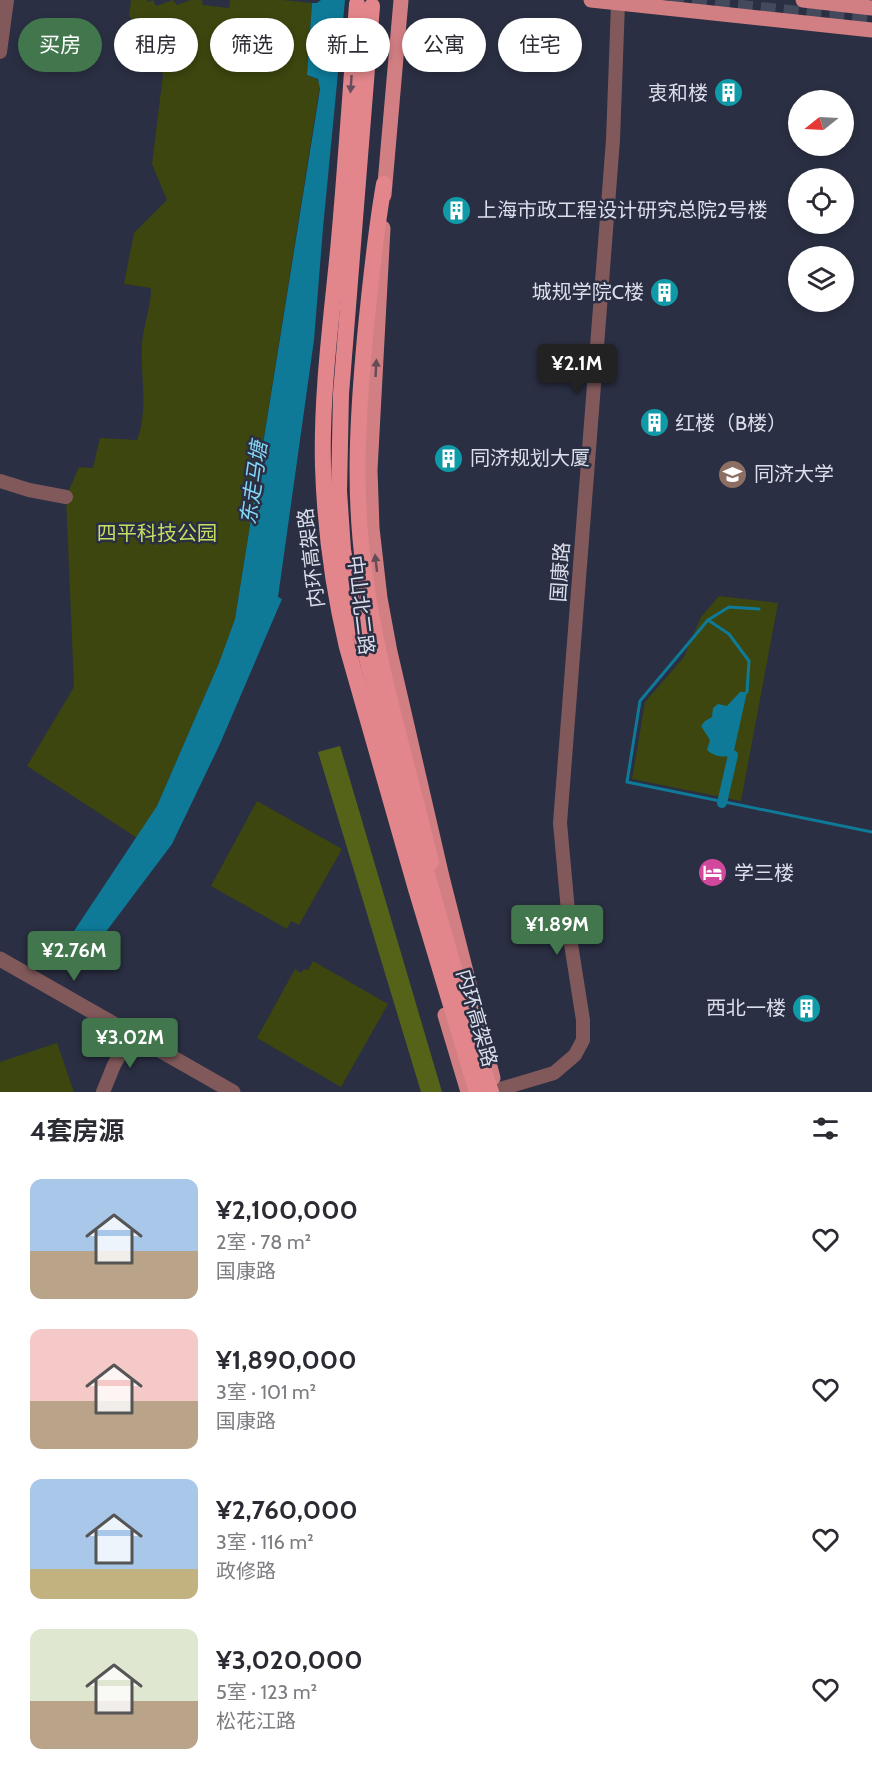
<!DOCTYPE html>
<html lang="zh">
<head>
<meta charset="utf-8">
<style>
	body { margin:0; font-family:Cabin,"Noto Sans SC",sans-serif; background:#f7f7f7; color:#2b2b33; height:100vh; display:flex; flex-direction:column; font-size:22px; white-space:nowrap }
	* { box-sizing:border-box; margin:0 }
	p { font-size:20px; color:#7c7c81 }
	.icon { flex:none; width:33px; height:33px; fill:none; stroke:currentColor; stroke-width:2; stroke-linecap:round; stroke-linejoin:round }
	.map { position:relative; height:1092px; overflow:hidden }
	.side { display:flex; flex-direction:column; background:#fff; flex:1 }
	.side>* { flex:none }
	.top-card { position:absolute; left:18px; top:18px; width:837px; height:54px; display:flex; gap:12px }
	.needle { width:39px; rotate:252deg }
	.tools { position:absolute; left:788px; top:90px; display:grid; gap:12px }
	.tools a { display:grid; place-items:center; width:66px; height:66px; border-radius:50%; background:#fff; box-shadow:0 3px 9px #0003; font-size:30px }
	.price { position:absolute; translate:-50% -51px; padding:0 14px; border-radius:6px; background:#42774d; color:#fff; font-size:20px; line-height:39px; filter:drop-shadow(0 2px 3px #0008) }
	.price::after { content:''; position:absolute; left:50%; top:36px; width:18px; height:14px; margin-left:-9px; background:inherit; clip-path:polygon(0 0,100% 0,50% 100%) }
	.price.current { background:#222; color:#fff }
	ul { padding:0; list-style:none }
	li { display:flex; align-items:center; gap:18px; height:150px; padding:0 30px }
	li span { display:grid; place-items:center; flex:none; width:168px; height:120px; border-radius:12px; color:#555 }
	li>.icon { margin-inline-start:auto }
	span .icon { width:72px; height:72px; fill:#fffc; stroke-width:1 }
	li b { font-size:26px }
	h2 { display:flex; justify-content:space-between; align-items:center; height:72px; padding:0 30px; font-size:26px }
	.chip { padding:0 21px; border-radius:27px; background:#fff; box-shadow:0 3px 9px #0003; font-size:21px; line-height:54px }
	.chip.current { background:#42774d; color:#fff }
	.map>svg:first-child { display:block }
	.green { fill:#3c460e }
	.forest { fill:#556319 }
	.water { fill:#0e7a98 }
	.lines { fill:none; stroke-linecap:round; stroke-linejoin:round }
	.stream { stroke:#0e7a98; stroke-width:3 }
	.canal { stroke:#0e7a98; stroke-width:10 }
	.primary-tunnel { stroke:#44495c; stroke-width:15; stroke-dasharray:15 8; stroke-linecap:butt }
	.minor { stroke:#82595b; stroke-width:14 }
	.tertiary { stroke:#82595b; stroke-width:15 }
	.primary { stroke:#d27f83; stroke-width:15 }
	.trunk { stroke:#e2868b; stroke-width:16 }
	.trunk-bridge { stroke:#e2868b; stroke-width:16 }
	.oneway { fill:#6a4d5c }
	.oneway2 { fill:#654b59 }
	.labels { text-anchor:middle; stroke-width:5; stroke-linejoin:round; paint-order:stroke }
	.poi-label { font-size:20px; fill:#dadeeb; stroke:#2a2f43; text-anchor:start }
	.park-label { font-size:20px; fill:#c5df62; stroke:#2a2f43 }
	.street-label { font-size:20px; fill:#dadeeb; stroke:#2a2f43 }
	.water-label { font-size:21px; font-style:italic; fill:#84d6f5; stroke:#2a2f43 }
</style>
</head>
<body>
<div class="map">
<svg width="872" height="1092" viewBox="0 0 872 1092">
	<rect width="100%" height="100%" fill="#2a2f43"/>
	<!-- green -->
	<g class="green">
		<path d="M131,0H147L148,2L153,0L156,6L173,0L177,5L191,0H202L203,5L229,8L230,0H282L312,3L307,75L317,79L320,85L235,619L219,663L157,806L137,838L27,766L74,687L66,497L79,467L93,468L100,438L137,440C149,409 140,375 142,343C144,324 151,306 151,288L124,284L134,233L167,200L152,164L163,75L150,41L129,16Z"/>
		<path d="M719,596L778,603L741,801L632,779L645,702L684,657L701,617Z"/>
		<path d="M257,801L342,849L299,925L291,921L287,929L211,886Z"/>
		<path d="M313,961L388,1004L341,1087L257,1038L295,969L301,973L304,969L308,970Z"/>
		<path d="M57,1043L74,1092H0V1062Z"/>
	</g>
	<!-- forest -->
	<path class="forest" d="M340,746L442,1092H421L318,752Z"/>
	<!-- water -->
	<g class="water">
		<path d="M321,0H345L323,228L314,340L278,597L282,599L219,746L172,844L90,953L70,937L157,806L219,663L235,619L320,89L318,79L307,75L312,3H317Z"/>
		<path d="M740,692H747L733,755C723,758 715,757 707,750L710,740L701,726L705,721L712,717L713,708L718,704L727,706Z"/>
	</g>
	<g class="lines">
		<!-- stream -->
		<g class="stream">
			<path d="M759,609L729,607L708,620L640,701L627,782L872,832"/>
			<path d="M708,620L729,634L749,661L747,692"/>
		</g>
		<!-- canal -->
		<path class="canal" d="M722,803L733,755"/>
		<!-- primary-tunnel -->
		<path class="primary-tunnel" d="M669,0L872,21"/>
		<!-- minor -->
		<g class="minor">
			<path d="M0,52L7,0"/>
			<path d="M0,481L29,490L66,497"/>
			<path d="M497,1090L554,1073L575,1055L583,1040V1020L571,944L560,823L613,140L618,3"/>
			<path d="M103,1092L114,1065L132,1034"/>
		</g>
		<!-- tertiary -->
		<path class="tertiary" d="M0,959L233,1092"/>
		<!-- primary -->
		<g class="primary">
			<path d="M591,0L872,30"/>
			<path d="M803,0L872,8"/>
			<path d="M384,195L401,0"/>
			<path d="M383,228L370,470L372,528L380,598L390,652L442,877L493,1078"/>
			<path d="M445,1015L468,1092"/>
		</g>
		<!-- trunk -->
		<g class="trunk">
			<path d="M384,184C375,235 370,286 365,337C358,414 353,492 364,569C377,668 408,765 431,862"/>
			<path d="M459,984L476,1048L491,1092"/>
		</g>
		<!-- trunk-bridge -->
		<g class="trunk-bridge">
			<path d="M357,4C351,83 346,162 339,240C332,315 321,392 323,467C325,528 333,589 347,647L416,889L477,1092"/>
			<path d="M372,6L341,394L339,491L343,550L353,607L396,767L462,996"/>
		</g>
	</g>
	<!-- one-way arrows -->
	<defs><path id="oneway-solid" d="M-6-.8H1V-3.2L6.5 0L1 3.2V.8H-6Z" transform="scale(1.5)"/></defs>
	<use class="oneway" href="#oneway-solid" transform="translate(351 84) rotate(94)"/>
	<g class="oneway2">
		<use href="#oneway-solid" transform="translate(376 368) rotate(-87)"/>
		<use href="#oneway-solid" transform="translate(376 563) rotate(-97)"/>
	</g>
	<!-- icons -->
	<defs>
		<symbol id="building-disc" viewBox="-11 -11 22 22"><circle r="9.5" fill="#0f9aa8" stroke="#2a2f43"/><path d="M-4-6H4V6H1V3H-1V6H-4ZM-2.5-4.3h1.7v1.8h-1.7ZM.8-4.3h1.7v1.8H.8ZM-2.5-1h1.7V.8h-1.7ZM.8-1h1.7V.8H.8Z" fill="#fff"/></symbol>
		<symbol id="university-disc" viewBox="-11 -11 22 22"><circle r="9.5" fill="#8d6e63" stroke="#2a2f43"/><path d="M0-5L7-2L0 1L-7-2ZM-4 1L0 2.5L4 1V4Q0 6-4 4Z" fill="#fff"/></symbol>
		<symbol id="hotel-disc" viewBox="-11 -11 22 22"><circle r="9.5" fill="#d1479c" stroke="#2a2f43"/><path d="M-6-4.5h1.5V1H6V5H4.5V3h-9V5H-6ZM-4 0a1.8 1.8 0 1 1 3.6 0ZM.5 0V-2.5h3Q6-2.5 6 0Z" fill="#fff"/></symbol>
	</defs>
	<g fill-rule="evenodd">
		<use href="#building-disc" x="712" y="76" width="33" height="33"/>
		<use href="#building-disc" x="440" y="194" width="33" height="33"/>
		<use href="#building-disc" x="648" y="276" width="33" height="33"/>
		<use href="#building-disc" x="638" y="406" width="33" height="33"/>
		<use href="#building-disc" x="432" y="442" width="33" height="33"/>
		<use href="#university-disc" x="716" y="458" width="33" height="33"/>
		<use href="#hotel-disc" x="696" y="856" width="33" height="33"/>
		<use href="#building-disc" x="790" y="992" width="33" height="33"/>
	</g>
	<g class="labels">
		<!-- poi labels -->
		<g class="poi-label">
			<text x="708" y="100" text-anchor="end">衷和楼</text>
			<text x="477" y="217">上海市政工程设计研究总院2号楼</text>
			<text x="644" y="299" text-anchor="end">城规学院C楼</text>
			<text x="675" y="430">红楼（B楼）</text>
			<text x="470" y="465">同济规划大厦</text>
			<text x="754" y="481">同济大学</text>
			<text x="734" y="880">学三楼</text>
			<text x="786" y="1015" text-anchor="end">西北一楼</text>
		</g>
		<!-- park labels -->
		<g class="park-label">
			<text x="157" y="540">四平科技公园</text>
		</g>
		<!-- street labels -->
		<g class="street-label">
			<text transform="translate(311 558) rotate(-97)" y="7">内环高架路</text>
			<text transform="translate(560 572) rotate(-86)" y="7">国康路</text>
			<text transform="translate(361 605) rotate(83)" y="7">中山北二路</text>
			<text transform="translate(477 1018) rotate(74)" y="7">内环高架路</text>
		</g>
		<!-- water labels -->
		<g class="water-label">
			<text transform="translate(254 483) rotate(-82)" y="7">东走马塘</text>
		</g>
	</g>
</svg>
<div class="tools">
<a><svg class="needle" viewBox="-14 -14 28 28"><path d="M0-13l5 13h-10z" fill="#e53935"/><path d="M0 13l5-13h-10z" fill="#7c7c81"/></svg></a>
<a><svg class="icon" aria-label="locate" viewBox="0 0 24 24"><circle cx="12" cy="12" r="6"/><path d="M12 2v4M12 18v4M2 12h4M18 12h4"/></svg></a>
<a><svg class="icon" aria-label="layers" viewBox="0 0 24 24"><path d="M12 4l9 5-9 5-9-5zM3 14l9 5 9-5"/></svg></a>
</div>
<b class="price current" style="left:577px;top:395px">¥2.1M</b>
<b class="price" style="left:557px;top:956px">¥1.89M</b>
<b class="price" style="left:74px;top:982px">¥2.76M</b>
<b class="price" style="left:130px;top:1069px">¥3.02M</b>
<div class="top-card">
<a class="chip current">买房</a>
<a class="chip">租房</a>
<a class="chip">筛选</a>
<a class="chip">新上</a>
<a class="chip">公寓</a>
<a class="chip">住宅</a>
</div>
</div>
<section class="side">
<h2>4套房源<svg class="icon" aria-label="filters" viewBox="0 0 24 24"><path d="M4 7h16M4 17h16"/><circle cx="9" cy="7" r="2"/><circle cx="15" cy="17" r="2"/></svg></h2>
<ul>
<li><span style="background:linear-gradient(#a9c7e8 60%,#b9a48a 0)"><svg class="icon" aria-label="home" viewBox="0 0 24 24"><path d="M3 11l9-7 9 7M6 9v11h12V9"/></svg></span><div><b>¥2,100,000</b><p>2室 · 78 m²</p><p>国康路</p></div><svg class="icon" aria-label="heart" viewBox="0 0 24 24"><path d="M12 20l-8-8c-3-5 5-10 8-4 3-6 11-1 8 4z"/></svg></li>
<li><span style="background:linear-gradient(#f6c9c9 60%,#b9a48a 0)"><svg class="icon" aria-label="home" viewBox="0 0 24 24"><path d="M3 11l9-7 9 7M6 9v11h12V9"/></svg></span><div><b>¥1,890,000</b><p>3室 · 101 m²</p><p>国康路</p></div><svg class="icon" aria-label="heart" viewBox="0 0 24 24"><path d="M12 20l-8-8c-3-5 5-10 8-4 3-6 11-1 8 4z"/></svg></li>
<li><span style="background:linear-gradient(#a9c7e8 75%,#c2b280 0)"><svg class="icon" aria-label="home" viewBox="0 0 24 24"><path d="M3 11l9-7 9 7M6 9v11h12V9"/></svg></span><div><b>¥2,760,000</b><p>3室 · 116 m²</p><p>政修路</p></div><svg class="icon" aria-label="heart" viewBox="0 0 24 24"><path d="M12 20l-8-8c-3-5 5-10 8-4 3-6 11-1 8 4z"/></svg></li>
<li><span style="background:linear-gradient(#dfe7d0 60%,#b9a48a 0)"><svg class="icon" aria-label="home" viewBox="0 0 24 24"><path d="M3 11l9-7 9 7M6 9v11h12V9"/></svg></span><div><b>¥3,020,000</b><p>5室 · 123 m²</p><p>松花江路</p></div><svg class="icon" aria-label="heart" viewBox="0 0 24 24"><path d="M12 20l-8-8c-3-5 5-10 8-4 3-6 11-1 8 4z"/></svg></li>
</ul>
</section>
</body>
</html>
